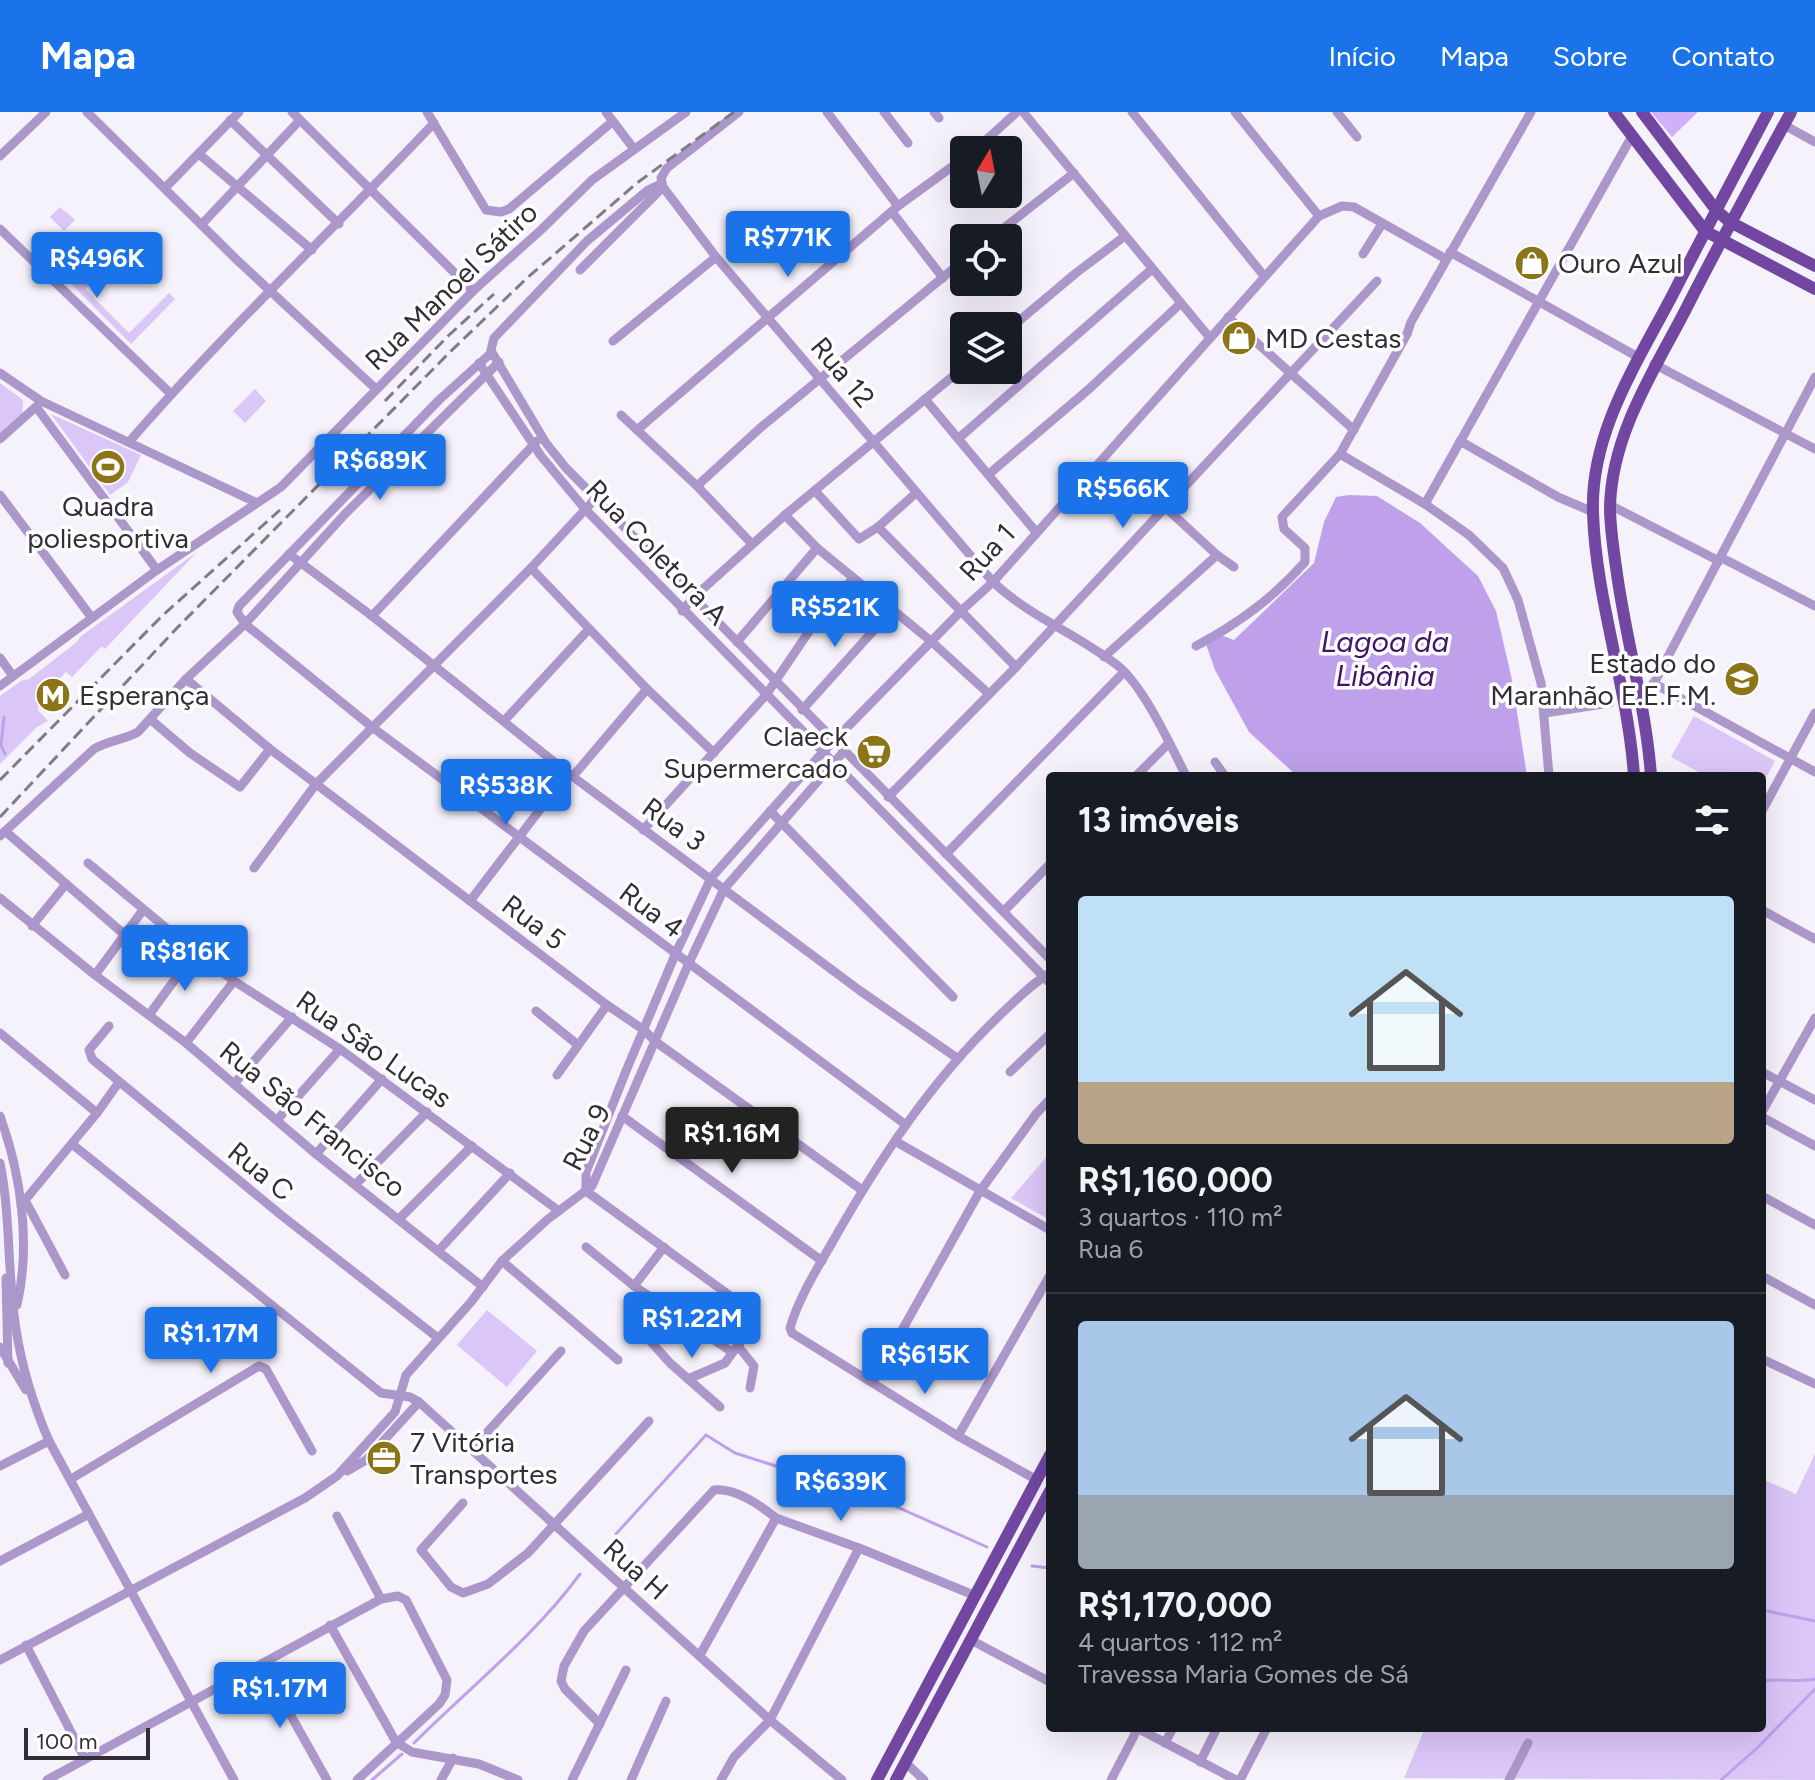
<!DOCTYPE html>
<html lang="pt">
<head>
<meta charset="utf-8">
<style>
	body { margin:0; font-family:Figtree,sans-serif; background:#242831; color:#f1f3f6; height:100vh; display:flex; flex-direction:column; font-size:30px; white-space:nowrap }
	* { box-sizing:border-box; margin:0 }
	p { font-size:26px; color:#9ea1a6 }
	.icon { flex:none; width:44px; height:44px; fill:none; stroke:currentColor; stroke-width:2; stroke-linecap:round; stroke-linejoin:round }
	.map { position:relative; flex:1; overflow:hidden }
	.panel { position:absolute; left:1046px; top:660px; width:720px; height:960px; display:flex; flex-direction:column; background:#171b24; border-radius:8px; box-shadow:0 8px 32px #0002 }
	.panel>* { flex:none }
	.needle { width:52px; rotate:10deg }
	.buttons { position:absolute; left:950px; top:24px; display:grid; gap:16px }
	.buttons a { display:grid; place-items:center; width:72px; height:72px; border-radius:8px; background:#171b24; box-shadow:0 8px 32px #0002; font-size:40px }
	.scale { position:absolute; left:24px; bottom:20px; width:126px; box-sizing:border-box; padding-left:8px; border:4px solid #312e37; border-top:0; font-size:22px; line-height:28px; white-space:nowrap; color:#312e37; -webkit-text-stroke:6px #fff; paint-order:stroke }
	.price { position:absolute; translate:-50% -68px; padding:0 18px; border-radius:8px; background:#1a73e8; color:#fff; font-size:26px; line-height:52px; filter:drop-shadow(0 2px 4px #0008) }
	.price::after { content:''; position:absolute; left:50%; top:48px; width:24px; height:18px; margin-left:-12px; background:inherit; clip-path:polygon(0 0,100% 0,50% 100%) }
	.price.active { background:#222; color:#fff }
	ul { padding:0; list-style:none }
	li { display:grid; align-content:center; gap:16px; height:424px; padding:0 32px }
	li+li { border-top:2px solid #363941 }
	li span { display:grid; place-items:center; height:248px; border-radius:8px; color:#555 }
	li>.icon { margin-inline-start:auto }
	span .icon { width:144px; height:144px; fill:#fffc; stroke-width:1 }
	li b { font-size:34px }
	h2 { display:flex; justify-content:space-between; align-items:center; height:96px; padding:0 32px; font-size:34px }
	header { display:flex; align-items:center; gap:48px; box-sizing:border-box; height:112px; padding:0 40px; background:#1a73e8; color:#fff }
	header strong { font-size:38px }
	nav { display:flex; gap:44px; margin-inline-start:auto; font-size:28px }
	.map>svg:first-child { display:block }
	.green { fill:#dbc6f8 }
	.forest { fill:#d0b0fb }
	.water { fill:#bfa0ea }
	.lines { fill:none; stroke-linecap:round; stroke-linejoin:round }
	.stream { stroke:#bfa0ea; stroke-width:3 }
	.minor { stroke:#ac97ca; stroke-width:9 }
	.major { stroke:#7247a1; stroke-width:12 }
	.rail { stroke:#7f7c85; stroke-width:3; stroke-dasharray:12 6; stroke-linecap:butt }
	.labels { text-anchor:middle; stroke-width:7; stroke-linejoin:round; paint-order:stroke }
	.poi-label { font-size:28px; fill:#312e37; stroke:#fff; text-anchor:start }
	.street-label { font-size:28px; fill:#312e37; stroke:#fff }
	.water-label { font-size:30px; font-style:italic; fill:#421469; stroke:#fff }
</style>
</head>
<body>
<header>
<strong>Mapa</strong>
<nav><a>Início</a><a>Mapa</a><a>Sobre</a><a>Contato</a></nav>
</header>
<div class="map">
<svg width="1815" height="1668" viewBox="0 0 1815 1668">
	<rect width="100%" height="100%" fill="#f5f2fb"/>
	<!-- green -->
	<g class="green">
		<path d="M60,95L75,108L64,119L50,105Z"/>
		<path d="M110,127L121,137L85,177L129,221L169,181L175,187L131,232L70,171Z"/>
		<path d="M0,271L23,288L22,306L0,322Z"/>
		<path d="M255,277L266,289L245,311L233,299Z"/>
		<path d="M51,302L141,343L128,370L110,383Z"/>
		<path d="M197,440L105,537L102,534L72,565L66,560L41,586L38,598L48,609L37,615L0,652V584L21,569L29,567L77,530L80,525Z"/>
		<path d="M1694,604L1775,649L1762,673V664H1706L1671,645Z"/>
		<path d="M1050,1041V1108L1011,1086Z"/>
		<path d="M487,1198L537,1239L507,1275L457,1233Z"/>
		<path d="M1815,1342V1668L1404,1666L1425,1616H1762V1367L1796,1382Z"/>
	</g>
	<!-- forest -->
	<path class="forest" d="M1651,0H1698L1672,25Z"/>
	<!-- water -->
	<path class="water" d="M1349,383L1377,384L1420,411L1478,464L1496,499L1512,568L1527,664H1297L1249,620L1215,558L1206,532L1221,523L1234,528L1314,451L1324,410L1336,385Z"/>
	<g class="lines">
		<!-- stream -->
		<g class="stream">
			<path d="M4,605L1,633L5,642"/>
			<path d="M616,1422L706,1323L735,1341L879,1387L987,1435"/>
			<path d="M1032,1454L1050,1456"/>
			<path d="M1762,1498L1815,1509"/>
			<path d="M1762,1569C1780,1566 1797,1571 1815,1567"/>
			<path d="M414,1631C470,1575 533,1526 580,1462"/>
			<path d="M372,1668L402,1642"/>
			<path d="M1721,1668L1756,1637L1815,1577"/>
		</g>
		<!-- minor -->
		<g class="minor">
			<path d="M87,0L237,148L376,277"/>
			<path d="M292,0L473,179"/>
			<path d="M427,0L486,98L501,100L509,97L612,10"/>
			<path d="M606,0L634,37"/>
			<path d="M827,0L898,94"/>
			<path d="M884,0L908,31"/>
			<path d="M934,0L939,6"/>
			<path d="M1023,0L1210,226"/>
			<path d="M1132,0L1264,164"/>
			<path d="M1235,0L1319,104"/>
			<path d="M1337,0L1357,25"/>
			<path d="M230,8L339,112"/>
			<path d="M1784,13L1815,30"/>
			<path d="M975,38L1017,0"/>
			<path d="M199,42L312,138"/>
			<path d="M0,44L46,0"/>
			<path d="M663,75L716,145L993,470C1029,504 1077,522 1117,553C1143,573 1171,634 1186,664"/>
			<path d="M663,75L661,66L667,56L739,0"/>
			<path d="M165,76L239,0"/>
			<path d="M892,100L943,166"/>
			<path d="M202,112L300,8"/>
			<path d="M0,117L171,282"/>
			<path d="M991,126L1074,61"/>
			<path d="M1450,140L1638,245"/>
			<path d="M1363,142L1382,112"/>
			<path d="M580,158L663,75"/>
			<path d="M1228,205L1354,318"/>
			<path d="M1008,218L1076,161L1125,124"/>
			<path d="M613,229L716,145"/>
			<path d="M490,242L494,226L587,129L648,78L661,72"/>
			<path d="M479,251L541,344L585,397L1050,871"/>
			<path d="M1654,252L1815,337"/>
			<path d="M0,261L41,289L255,390"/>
			<path d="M925,287L1036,420"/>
			<path d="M37,296L157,458"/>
			<path d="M621,303L697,374L752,432"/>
			<path d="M637,318L898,94L964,46"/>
			<path d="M959,326L1152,157"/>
			<path d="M0,327L39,292"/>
			<path d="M1460,329L1558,385L1593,400"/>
			<path d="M129,330C225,219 333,118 434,11"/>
			<path d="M1340,342L1425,392L1469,423L1503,456L1518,488L1541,571L1549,664"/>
			<path d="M989,362L1089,277L1181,191"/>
			<path d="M697,374L759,317L964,148"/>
			<path d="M816,380L859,427L878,415L916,381"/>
			<path d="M0,383L92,506"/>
			<path d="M1425,392L1632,24"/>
			<path d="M1610,393L1719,449"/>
			<path d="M1167,397L1217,443L1234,455"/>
			<path d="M785,403L817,436L932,530L989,582"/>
			<path d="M878,415L1016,555"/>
			<path d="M289,442L372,504L568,661L859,878L957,946"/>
			<path d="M1722,446L1815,494"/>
			<path d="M531,456L647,577L714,641"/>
			<path d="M682,499L694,485L785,403L964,255"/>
			<path d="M372,504L537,329"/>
			<path d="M737,530L817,436"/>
			<path d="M1196,534C1239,511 1273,486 1305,450V436L1284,417L1282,405L1340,342L1407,222L1411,210L1531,0"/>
			<path d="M1104,545L1217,443"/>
			<path d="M0,546L13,564"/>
			<path d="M186,567L270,637L607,893L644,918L656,930L862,1078"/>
			<path d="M1653,571L1815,660"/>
			<path d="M0,574L157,458L281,375L473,179L542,117L592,68L686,0"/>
			<path d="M1642,594L1815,265"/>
			<path d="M802,598L892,498"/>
			<path d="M1545,601L1610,591"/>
			<path d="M150,607L190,641L240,675L270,637"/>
			<path d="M504,609L589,517"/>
			<path d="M1215,650L1225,664"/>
			<path d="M574,663L647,577"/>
			<path d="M1136,664L1169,631"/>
			<path d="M888,685L1016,555L1377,169"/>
			<path d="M770,699L953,885"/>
			<path d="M1762,699L1815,601"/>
			<path d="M643,718L766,583L810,518L853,466"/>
			<path d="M5,719L125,823"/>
			<path d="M0,724L94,637C109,628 124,628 138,620L186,567L245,512L345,402L499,250"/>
			<path d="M946,742L1124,560"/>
			<path d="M88,751L195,840L234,869L340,937L559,1099"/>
			<path d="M254,756L316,672L531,456L595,387"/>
			<path d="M0,786L95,863L186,931L316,1042L483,1175"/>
			<path d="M470,789L568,661"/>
			<path d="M1762,798L1815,827"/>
			<path d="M1004,799L1050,752"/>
			<path d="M32,814L66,772"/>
			<path d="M95,863L143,798"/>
			<path d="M536,899L578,933"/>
			<path d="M149,903L195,840"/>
			<path d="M109,914L89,938L92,947L281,1103L438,1226"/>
			<path d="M0,921L97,1001"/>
			<path d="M186,931L234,869"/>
			<path d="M1010,960L1050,922"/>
			<path d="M1762,960L1815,988"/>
			<path d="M557,963L607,893"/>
			<path d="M234,972L292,905"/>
			<path d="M1762,1000L1815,906"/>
			<path d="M0,1004C21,1062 31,1132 17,1193"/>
			<path d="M622,1004L822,1149"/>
			<path d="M1762,1005L1815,1034"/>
			<path d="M277,1008L340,937"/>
			<path d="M906,1013L372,615L245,512L237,500L239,494L439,288L489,243L493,242L546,331L566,356L1050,847"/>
			<path d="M895,1029L1050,1118"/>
			<path d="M72,1032L381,1281L410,1285L419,1290L770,1608L842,1668"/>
			<path d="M316,1042L382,967"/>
			<path d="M0,1051C11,1106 7,1161 16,1217C22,1256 33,1292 49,1329L234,1668"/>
			<path d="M356,1072L427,1000"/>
			<path d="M586,1079V1060L626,959L675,843L711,766L822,641L961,499L993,470L1319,104L1342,94L1354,95L1446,147"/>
			<path d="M586,1079L755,1202L754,1211L725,1251L688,1267"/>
			<path d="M1762,1084L1815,1113"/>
			<path d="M25,1088L65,1163"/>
			<path d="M21,1093L97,1001L119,970"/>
			<path d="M399,1107L472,1034"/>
			<path d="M586,1135L634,1174L732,1240"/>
			<path d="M439,1138L510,1061"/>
			<path d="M502,1149L618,1248"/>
			<path d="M1762,1164L1815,1193"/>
			<path d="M6,1166L8,1251"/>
			<path d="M634,1174L664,1135"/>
			<path d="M644,1222L670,1251L720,1295"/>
			<path d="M738,1234L754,1254L750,1276"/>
			<path d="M0,1235L26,1278"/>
			<path d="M1762,1247L1815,1272"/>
			<path d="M873,1270L980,1079L1036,1002L1050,987"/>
			<path d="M958,1324L1050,1163"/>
			<path d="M472,1337L561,1239"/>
			<path d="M0,1354L49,1329"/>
			<path d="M347,1359L366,1348L419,1290"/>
			<path d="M71,1367L259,1254L266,1257L312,1339"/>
			<path d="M1037,1368L958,1324L792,1221L790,1216C799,1185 817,1157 833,1129C879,1048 931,969 999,904C1015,889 1031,872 1050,861"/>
			<path d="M463,1391L421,1438L451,1475L463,1481L488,1472L528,1441L649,1309"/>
			<path d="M337,1404L381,1487"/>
			<path d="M0,1449L89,1402"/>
			<path d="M330,1513L396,1630L412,1640L479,1652L518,1668"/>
			<path d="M971,1528L1050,1570"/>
			<path d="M26,1533L85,1647"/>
			<path d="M700,1543L776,1406"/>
			<path d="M0,1548L305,1386L337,1364L395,1300L406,1263L471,1190L502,1149L548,1107L592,1074L688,853L724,777L845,638"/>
			<path d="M262,1552L327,1668"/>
			<path d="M600,1612L565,1577L561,1569L564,1554L584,1519L714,1378C735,1376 760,1393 776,1406L859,1436L976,1484"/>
			<path d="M1137,1616L1236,1668"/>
			<path d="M1165,1631L1173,1616"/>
			<path d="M905,1650L924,1668"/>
			<path d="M1200,1650L1217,1616"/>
			<path d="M47,1668L381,1487L398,1484L406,1488L447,1568L445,1583L439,1592L357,1668"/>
			<path d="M441,1668L453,1646"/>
			<path d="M572,1668L626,1558"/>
			<path d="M631,1668L666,1589"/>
			<path d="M721,1668L734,1645L770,1608L859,1436"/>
			<path d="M1111,1668L1138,1616"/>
			<path d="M1240,1668L1267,1616"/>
			<path d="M1509,1668L1528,1631"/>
		</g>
		<!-- major -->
		<g class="major">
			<path d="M1614,0L1705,119L1815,177"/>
			<path d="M1642,0L1716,98L1730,110L1815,154"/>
			<path d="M1634,664C1628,575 1596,490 1593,401C1590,321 1637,251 1673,182C1704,121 1736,61 1768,0"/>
			<path d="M1651,664C1646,594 1625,525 1616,455C1613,435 1610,415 1610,394C1612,320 1656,256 1688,193C1721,128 1756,64 1791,0"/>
			<path d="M877,1668L1050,1343"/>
			<path d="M896,1668L1050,1379"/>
		</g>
		<!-- rail -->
		<g class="rail">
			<path d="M385,289L448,224L494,182"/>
			<path d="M0,668L162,504L280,398"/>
			<path d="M0,705L176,517L450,240L527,166L637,71L734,0"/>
		</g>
	</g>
	<!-- icons -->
	<defs>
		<symbol id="shop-disc" viewBox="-11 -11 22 22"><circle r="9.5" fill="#8c7519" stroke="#fff"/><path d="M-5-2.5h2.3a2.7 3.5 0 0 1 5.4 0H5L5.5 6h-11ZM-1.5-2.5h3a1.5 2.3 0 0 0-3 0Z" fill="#fff"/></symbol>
		<symbol id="stadium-disc" viewBox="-11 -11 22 22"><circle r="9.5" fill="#8c7519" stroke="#fff"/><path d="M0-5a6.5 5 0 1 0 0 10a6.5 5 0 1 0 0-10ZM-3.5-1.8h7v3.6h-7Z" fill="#fff"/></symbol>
		<symbol id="school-disc" viewBox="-11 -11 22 22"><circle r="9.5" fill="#8c7519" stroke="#fff"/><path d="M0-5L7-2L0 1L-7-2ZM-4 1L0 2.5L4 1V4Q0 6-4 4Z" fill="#fff"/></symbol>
		<symbol id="metro-disc" viewBox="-11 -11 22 22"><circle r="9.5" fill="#8c7519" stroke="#fff"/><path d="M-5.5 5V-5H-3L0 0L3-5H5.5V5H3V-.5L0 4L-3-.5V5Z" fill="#fff"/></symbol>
		<symbol id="supermarket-disc" viewBox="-11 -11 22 22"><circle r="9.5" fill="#8c7519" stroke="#fff"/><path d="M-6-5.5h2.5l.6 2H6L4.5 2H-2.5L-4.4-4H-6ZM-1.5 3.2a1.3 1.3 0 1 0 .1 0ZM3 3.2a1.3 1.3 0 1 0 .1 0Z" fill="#fff"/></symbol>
		<symbol id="office-disc" viewBox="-11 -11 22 22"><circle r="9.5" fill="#8c7519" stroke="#fff"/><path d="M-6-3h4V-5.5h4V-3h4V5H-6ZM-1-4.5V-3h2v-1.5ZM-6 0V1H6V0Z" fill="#fff"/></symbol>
	</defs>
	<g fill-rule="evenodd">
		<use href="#shop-disc" x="1512" y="131" width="40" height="40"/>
		<use href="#shop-disc" x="1219" y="206" width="40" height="40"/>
		<use href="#stadium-disc" x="88" y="335" width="40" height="40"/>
		<use href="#school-disc" x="1722" y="547" width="40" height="40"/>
		<use href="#metro-disc" x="33" y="563" width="40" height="40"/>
		<use href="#supermarket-disc" x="854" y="620" width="40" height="40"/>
		<use href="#office-disc" x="364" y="1326" width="40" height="40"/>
	</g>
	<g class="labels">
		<!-- poi labels -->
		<g class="poi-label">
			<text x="1558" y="161">Ouro Azul</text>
			<text x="1265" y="236">MD Cestas</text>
			<text x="108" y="404" text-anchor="middle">Quadra<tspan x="108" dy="32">poliesportiva</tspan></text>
			<text x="1716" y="561" text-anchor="end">Estado do<tspan x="1716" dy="32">Maranhão E.E.F.M.</tspan></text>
			<text x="79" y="593">Esperança</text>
			<text x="848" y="634" text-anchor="end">Claeck<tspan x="848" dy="32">Supermercado</tspan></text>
			<text x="410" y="1340">7 Vitória<tspan x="410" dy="32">Transportes</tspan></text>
		</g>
		<!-- street labels -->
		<g class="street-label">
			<text transform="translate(451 174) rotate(-44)" y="10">Rua Manoel Sátiro</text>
			<text transform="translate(843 260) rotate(50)" y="10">Rua 12</text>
			<text transform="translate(657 440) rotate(46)" y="10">Rua Coletora A</text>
			<text transform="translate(987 440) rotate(-47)" y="10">Rua 1</text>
			<text transform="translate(674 712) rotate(36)" y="10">Rua 3</text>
			<text transform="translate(652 798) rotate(37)" y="10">Rua 4</text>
			<text transform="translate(534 810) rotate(37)" y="10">Rua 5</text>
			<text transform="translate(374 937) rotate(35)" y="10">Rua São Lucas</text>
			<text transform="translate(313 1007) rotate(39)" y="10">Rua São Francisco</text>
			<text transform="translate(586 1025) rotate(-63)" y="10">Rua 9</text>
			<text transform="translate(261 1059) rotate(39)" y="10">Rua C</text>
			<text transform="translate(636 1457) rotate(42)" y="10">Rua H</text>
		</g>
		<!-- water labels -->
		<g class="water-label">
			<text x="1385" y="540">Lagoa da<tspan x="1385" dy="34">Libânia</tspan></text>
		</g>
	</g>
</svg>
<div class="buttons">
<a><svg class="needle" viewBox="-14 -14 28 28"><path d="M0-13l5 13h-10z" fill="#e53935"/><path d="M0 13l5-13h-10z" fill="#9ea1a6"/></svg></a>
<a><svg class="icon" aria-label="locate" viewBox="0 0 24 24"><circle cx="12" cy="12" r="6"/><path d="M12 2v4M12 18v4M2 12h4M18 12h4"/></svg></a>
<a><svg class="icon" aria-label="layers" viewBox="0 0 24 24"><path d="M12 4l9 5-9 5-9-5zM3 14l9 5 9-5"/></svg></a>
</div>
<div class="scale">100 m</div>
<b class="price" style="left:788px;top:167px">R$771K</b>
<b class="price" style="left:97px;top:188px">R$496K</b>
<b class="price" style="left:380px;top:390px">R$689K</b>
<b class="price" style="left:1123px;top:418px">R$566K</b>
<b class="price" style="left:835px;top:537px">R$521K</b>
<b class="price" style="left:506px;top:715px">R$538K</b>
<b class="price" style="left:185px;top:881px">R$816K</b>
<b class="price active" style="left:732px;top:1063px">R$1.16M</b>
<b class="price" style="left:692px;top:1248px">R$1.22M</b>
<b class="price" style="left:211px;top:1263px">R$1.17M</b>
<b class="price" style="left:925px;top:1284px">R$615K</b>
<b class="price" style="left:841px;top:1411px">R$639K</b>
<b class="price" style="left:280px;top:1618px">R$1.17M</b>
<section class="panel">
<h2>13 imóveis<svg class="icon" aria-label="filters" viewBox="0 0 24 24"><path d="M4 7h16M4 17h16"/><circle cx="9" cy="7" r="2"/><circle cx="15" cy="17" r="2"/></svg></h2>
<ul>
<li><span style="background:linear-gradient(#bfe0f5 75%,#b9a48a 0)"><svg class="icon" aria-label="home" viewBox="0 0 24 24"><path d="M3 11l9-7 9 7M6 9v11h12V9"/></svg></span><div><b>R$1,160,000</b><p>3 quartos · 110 m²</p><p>Rua 6</p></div></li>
<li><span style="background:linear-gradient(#a9c7e8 70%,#9aa5b1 0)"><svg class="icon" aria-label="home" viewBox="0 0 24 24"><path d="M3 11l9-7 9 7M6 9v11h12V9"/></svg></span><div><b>R$1,170,000</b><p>4 quartos · 112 m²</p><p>Travessa Maria Gomes de Sá</p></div></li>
</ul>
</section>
</div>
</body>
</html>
